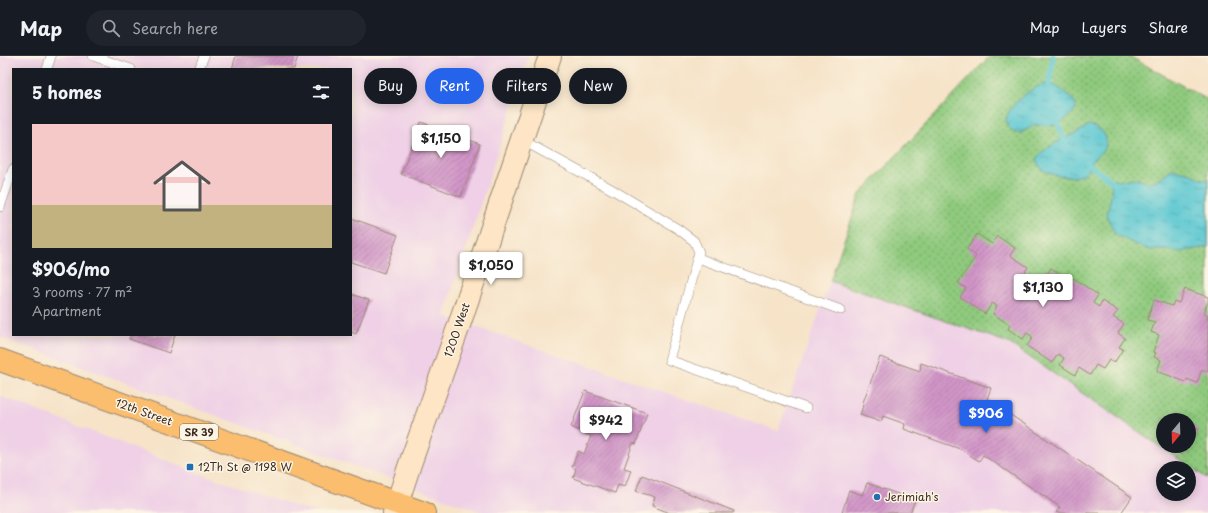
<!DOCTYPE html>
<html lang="en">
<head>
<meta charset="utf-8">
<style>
	body { margin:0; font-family:"Playpen Sans",sans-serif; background:#20242c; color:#f1f3f6; height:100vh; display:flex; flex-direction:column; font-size:15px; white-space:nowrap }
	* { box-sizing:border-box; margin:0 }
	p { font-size:13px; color:#9ea1a6 }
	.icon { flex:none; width:22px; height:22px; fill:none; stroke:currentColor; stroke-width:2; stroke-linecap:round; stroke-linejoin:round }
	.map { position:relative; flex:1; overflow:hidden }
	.details { position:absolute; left:12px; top:12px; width:340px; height:268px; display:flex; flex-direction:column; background:#171b24; border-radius:0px; box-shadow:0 2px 10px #0003 }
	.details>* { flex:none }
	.guide { position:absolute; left:364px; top:12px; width:380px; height:36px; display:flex; gap:8px }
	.needle { width:26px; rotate:199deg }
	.tools { position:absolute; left:1156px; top:357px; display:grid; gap:8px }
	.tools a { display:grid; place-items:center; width:40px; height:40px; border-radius:50%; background:#171b24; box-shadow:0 2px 10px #0003; font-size:20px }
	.price { position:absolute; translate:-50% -34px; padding:0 9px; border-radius:4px; background:#fff; color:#222; font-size:13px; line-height:26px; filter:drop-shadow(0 1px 2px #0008) }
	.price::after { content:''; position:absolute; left:50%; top:24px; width:12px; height:9px; margin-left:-6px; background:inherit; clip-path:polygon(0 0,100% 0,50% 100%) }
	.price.active { background:#2563eb; color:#fff }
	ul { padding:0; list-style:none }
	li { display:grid; align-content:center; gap:8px; height:212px; padding:0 20px }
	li+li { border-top:1px solid #363941 }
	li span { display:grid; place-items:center; height:124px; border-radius:0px; color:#555 }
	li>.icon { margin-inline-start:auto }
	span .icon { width:72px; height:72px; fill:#fffc; stroke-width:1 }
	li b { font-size:17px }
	h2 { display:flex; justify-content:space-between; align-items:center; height:48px; padding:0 20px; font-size:17px }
	.pill { padding:0 14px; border-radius:18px; background:#171b24; box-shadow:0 2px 10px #0003; font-size:14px; line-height:36px }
	.pill.active { background:#2563eb; color:#fff }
	header { display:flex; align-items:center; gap:24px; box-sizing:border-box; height:56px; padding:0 20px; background:#171b24; border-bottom:1px solid #363941 }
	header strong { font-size:19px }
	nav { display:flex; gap:22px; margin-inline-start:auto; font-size:14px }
	.search { width:280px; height:36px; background:#20242c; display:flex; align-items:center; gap:10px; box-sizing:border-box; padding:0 14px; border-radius:22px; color:#9ea1a6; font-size:15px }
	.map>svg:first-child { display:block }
	.built { fill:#efd0e6; fill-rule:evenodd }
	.grass { fill:url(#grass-dots); stroke:#657a4e; fill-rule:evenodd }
	.water { fill:url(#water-ripples); stroke:#4b7978 }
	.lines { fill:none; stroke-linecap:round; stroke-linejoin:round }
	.stream { stroke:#5bc8d1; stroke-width:5.5 }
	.building { fill:url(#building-hatch) }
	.lane-casing { stroke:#988673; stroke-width:10 }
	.secondary-casing { stroke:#988673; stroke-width:24 }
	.primary-casing { stroke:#988673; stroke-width:24 }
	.lane { stroke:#fff; stroke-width:9 }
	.secondary { stroke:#fde5c5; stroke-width:22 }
	.primary { stroke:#fbbd6e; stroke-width:22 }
	.poi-dot { fill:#1f6fb2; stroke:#fcf5e5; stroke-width:1.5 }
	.labels { text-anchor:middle; stroke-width:3; stroke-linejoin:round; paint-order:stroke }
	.shield { fill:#fcf5e5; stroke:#75675a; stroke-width:1 }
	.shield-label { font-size:10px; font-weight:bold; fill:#3b2a1e }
	.street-label { font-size:11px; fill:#3b2a1e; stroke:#fcf5e5 }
	.poi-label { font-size:11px; fill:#3b2a1e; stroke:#fcf5e5; text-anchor:start }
</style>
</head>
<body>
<header>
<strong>Map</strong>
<div class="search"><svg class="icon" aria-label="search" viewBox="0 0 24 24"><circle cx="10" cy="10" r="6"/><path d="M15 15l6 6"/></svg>Search here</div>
<nav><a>Map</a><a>Layers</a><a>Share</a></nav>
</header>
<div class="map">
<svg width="1208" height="457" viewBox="0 0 1208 457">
	<defs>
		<pattern id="grass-dots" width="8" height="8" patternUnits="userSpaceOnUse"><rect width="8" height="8" fill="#8fca7e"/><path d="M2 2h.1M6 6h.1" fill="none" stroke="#76a467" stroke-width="1.8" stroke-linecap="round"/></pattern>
		<pattern id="water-ripples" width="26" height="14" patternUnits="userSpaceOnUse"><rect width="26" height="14" fill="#5bc8d1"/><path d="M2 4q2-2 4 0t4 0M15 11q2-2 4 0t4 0" fill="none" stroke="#4ca3a9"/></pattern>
		<pattern id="building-hatch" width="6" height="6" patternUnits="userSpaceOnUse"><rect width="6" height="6" fill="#d195c8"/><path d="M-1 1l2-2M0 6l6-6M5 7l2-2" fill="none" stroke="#ab7aa2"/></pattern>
	</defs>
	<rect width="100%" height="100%" fill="#fcf5e5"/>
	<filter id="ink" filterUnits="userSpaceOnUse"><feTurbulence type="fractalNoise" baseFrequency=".025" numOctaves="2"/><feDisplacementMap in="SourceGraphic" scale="8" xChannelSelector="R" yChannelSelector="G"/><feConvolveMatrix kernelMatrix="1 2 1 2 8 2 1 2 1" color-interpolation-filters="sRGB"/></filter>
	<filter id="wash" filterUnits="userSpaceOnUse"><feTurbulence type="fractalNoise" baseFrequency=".012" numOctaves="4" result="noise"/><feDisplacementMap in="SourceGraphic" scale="16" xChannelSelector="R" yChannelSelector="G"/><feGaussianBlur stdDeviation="0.9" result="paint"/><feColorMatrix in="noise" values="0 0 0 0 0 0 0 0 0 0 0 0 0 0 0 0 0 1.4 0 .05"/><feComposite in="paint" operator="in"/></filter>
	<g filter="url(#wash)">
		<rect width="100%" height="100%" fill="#f6e3c8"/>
		<!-- built -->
		<g class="built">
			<path d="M0,0H529L444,260L778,375L830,225L1009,287L1208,423V450L1206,457H484L0,281ZM13,13H351V279H13ZM1163,412H1189V438H1163Z"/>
			<path d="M0,340L201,418L316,457H0Z"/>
		</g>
		<!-- grass -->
		<path class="grass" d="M990,0H1129L1208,44V423L1009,287L830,225L860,138ZM1163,364H1189V390H1163Z"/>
		<!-- water -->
		<g class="water">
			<path d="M1044,28C1048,29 1053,29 1056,30C1059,32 1062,34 1064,36C1075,44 1082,50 1068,61C1065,64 1060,68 1055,69C1050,71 1043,68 1037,69C1030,70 1024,77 1017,77C1014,76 1011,74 1009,72C996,58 1031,31 1044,28Z"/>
			<path d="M1089,69C1101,71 1111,81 1104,93C1102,97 1098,99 1095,102C1091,106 1090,113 1085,117C1076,124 1051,120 1043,114C1040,111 1038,108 1036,104C1044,88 1075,80 1089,69Z"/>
			<path d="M1172,113L1191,117L1201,123L1208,124V192L1207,191L1180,196L1168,194H1151L1136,189L1115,178L1106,159C1109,148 1113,138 1111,127L1114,123L1120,125L1133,122L1146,126L1155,125Z"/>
		</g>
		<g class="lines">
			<!-- stream -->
			<g class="stream">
				<path d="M1048,35L1053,0"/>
				<path d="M1056,62L1065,87L1067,89"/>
				<path d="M1085,106C1096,113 1106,122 1117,129"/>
			</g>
		</g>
		<g id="blocks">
			<!-- building -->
			<g class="building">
				<path d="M236,0H298L294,13H232Z"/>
				<path d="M421,66L480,88L461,141L401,118Z"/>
				<path d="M351,162L398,179L384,217L351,206Z"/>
				<path d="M977,178L992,188L997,180L1015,192L1010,199L1028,211L1025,216L1041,227L1051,212L1065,221L1061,227L1067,231L1073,222L1098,239L1093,247L1099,251L1102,245L1118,255L1113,261L1124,268L1118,277L1125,282L1119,291L1123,293L1114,307L1109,304L1103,313L1096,309L1090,319L1079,312L1075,319L1060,309L1064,302L1058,298L1052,307L1027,290L1033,281L1027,277L1023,283L1008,273L1010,269L993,258L997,250L992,247L985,258L960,241L966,232L958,227L976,200L967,193Z"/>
				<path d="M1185,233L1208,241V246L1204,257L1208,259L1207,263H1208V316L1202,313L1197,327L1187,323L1186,326L1157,315L1161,304L1154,301L1156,297L1153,296L1159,279L1151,276L1155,266L1147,264L1154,244L1172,250L1174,245L1179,247Z"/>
				<path d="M351,238L369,244L356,278L351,276Z"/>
				<path d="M131,279H175L169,297L129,283Z"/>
				<path d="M880,301L920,315L921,307L991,332L987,343L1132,441L1121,457H1058L1056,456L1060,451L983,399L979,405L960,393L904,373L905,368L883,360L881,366L860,359L863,350L862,349Z"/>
				<path d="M585,335L647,357L636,388L633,387L624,412L631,414L625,431L618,429L615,437L573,422L576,413L572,411L578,395L584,398L591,380L571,371Z"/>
				<path d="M1178,360L1185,364H1175Z"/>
				<path d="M1189,367L1199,374L1189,389Z"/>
				<path d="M1168,390H1188L1182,399Z"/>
				<path d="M642,419L734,455L733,457H670L652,450L655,441L636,435Z"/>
				<path d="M867,427L915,444L910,457H842L849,434L862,439Z"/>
			</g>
		</g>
	</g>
	<g filter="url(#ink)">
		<use href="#blocks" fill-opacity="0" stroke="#988673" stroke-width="1"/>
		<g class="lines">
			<defs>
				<g id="lane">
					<path d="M93,0L131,13"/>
					<path d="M47,13L51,0"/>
					<path d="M199,13L204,0"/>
					<path d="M522,84L613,134L678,173L694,185L699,196L669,304L806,352"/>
					<path d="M0,151L13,113"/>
					<path d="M698,202L841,254"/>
				</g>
				<path id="secondary" d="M394,457L410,408L458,272L550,0"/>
				<path id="primary" d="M0,304L424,457"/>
			</defs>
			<!-- lane casing -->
			<use href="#lane" class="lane-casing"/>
			<!-- secondary casing -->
			<use href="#secondary" class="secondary-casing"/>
			<!-- primary casing -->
			<use href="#primary" class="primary-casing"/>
			<!-- lane -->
			<use href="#lane" class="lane"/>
			<!-- secondary -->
			<use href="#secondary" class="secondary"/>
			<!-- primary -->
			<use href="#primary" class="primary"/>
		</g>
	</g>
	<!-- markers -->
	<g class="poi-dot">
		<rect x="186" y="407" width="8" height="8" rx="2"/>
		<circle cx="877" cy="441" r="4"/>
	</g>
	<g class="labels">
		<!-- shield labels -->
		<rect class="shield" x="180" y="368" width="38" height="16" rx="3"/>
		<g class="shield-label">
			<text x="199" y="380">SR 39</text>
		</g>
		<!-- street labels -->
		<g class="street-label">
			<text transform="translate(457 274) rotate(-71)" y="4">1200 West</text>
			<text transform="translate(144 356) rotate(20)" y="4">12th Street</text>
		</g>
		<!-- poi labels -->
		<g class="poi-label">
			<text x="198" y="415">12Th St @ 1198 W</text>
			<text x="885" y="445">Jerimiah's</text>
		</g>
	</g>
</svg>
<div class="tools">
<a><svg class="needle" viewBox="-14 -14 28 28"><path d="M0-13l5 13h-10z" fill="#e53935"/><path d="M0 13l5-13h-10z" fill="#9ea1a6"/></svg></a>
<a><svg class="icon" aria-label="layers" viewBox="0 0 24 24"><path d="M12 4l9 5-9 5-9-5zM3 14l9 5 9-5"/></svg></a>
</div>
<b class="price" style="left:441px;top:103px">$1,150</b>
<b class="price" style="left:491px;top:230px">$1,050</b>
<b class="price" style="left:1043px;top:252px">$1,130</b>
<b class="price active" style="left:986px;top:378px">$906</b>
<b class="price" style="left:606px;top:385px">$942</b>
<div class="guide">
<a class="pill">Buy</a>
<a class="pill active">Rent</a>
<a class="pill">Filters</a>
<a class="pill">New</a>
</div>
<section class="details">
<h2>5 homes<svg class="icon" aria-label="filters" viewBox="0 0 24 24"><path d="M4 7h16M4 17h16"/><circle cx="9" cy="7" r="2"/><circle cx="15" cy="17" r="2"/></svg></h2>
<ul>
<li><span style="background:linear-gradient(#f6c9c9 65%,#c2b280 0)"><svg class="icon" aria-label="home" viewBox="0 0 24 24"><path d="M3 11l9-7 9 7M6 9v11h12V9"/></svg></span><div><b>$906/mo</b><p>3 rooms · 77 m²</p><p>Apartment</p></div></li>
</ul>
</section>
</div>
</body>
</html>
